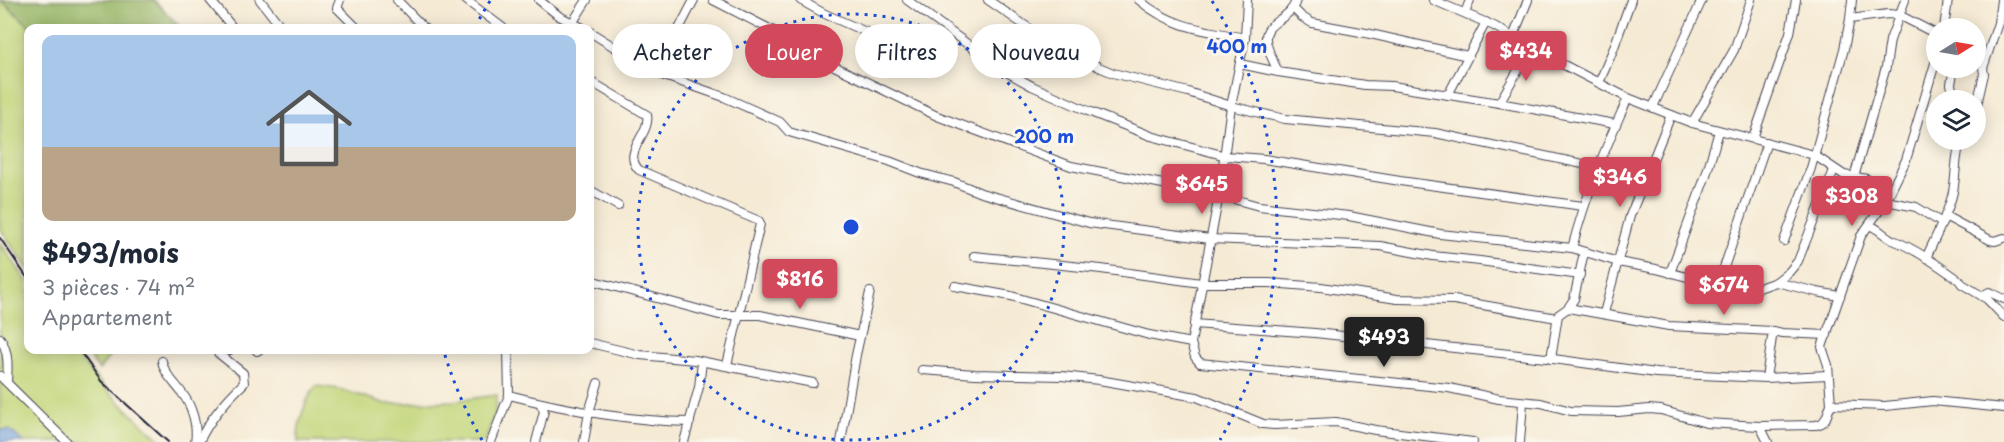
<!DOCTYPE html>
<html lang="fr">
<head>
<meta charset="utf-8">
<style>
	body { margin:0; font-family:"Playpen Sans",sans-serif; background:#f6f6f7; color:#1f2937; height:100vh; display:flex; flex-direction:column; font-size:22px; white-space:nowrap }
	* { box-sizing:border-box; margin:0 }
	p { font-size:20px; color:#747a83 }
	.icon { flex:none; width:33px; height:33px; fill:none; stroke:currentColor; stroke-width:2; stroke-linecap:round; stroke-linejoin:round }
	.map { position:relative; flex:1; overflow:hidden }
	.details { position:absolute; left:24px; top:24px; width:570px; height:330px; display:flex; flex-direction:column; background:#fff; border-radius:12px; box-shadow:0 3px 15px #0003 }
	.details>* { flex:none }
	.guide { position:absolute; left:612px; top:24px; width:570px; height:54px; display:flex; gap:12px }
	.needle { width:39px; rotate:79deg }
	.buttons { position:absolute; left:1926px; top:18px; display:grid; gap:12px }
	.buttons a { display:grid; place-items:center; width:60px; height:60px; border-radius:50%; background:#fff; box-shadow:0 3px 15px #0003; font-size:30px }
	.price { position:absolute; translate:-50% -51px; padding:0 14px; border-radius:6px; background:#d1495b; color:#fff; font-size:20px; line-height:39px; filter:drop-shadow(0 2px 3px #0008) }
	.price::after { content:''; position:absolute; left:50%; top:36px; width:18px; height:14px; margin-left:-9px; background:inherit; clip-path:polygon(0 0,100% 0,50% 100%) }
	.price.on { background:#222; color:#fff }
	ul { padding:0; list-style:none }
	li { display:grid; align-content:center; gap:12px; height:318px; padding:0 18px }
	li+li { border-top:2px solid #e0e1e3 }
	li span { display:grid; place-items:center; height:186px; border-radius:12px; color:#555 }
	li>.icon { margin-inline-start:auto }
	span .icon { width:108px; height:108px; fill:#fffc; stroke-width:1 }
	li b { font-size:26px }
	.pill { padding:0 21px; border-radius:27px; background:#fff; box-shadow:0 3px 15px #0003; font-size:21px; line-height:54px }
	.pill.on { background:#d1495b; color:#fff }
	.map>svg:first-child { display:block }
	.green { fill:#c1d578; stroke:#727c5a; stroke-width:1.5 }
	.forest { fill:#98b668; stroke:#5d6c52; stroke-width:1.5 }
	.water { fill:#74a2dd; stroke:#4b628c; stroke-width:1.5 }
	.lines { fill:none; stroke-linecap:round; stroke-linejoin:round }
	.street-casing { stroke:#424052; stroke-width:10 }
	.street { stroke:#fff; stroke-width:8 }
	.rail { stroke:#22223b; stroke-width:2 }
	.ring { fill:none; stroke:#1d4ed8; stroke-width:3; stroke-dasharray:3 6 }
	.centre { fill:#1d4ed8; stroke:#fbf7ec; stroke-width:3 }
	.ring-label { font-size:18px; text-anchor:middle; font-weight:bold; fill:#1d4ed8; stroke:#fbf7ec; stroke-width:6; stroke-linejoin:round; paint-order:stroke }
</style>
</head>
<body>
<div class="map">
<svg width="2004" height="442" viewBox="0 0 2004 442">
	<rect width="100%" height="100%" fill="#fbf7ec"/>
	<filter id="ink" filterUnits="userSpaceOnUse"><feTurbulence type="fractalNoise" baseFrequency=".0167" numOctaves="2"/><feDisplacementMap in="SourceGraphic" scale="12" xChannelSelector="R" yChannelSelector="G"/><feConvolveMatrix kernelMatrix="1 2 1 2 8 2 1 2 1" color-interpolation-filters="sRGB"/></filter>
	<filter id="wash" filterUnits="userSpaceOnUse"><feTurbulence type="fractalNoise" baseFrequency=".008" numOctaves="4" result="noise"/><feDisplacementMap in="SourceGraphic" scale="24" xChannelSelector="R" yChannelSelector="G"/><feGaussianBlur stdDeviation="1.35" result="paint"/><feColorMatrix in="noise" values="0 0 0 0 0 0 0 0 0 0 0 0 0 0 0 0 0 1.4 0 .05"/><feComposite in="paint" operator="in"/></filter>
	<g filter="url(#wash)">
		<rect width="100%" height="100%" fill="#f5ead4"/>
		<!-- green -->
		<g class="green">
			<path d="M0,0L32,28H28V269L0,228Z"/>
			<path d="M0,242L28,283V350H74C99,386 130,413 163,442H24L9,430H0Z"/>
			<path d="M84,350H114L99,370Z"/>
			<path d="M316,386L339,389L387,404L453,401L497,395L495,413L485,442H298C297,425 305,399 316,386Z"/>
		</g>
		<!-- forest -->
		<path class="forest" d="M2,0H154L181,28H32Z"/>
		<!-- water -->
		<path class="water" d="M0,430H9L24,442H0Z"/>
	</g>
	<g filter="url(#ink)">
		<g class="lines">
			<defs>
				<g id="street">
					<path d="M210,0L233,28"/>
					<path d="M260,0L282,28"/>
					<path d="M340,0L337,8L357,28"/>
					<path d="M397,0L424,28"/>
					<path d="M466,0L503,28"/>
					<path d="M539,0L559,16L583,28"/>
					<path d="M713,0L799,44L834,66L937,116L1071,166L1219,195L1259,206L1349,216L1440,234L1572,248L1618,262L1656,269L1718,285L1750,289L1759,288L1776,282L1789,272L1798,261L1834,170"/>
					<path d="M800,0L825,14L941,65"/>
					<path d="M907,0L1003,70L1032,86L1088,111L1151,136L1226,156L1264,159L1400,181L1583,206"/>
					<path d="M988,0L1046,40L1099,67L1113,73L1188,92L1231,106L1285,119L1435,133L1597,167"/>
					<path d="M1139,0C1172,28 1204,30 1245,38"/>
					<path d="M1433,0L1494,26L1531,48L1628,98L1692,123L1814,155L1844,175L1867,179L1886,201L1916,207L1942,223"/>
					<path d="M1294,9L1302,17L1312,23L1366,33L1468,56"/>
					<path d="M1465,13L1470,0"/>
					<path d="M1850,19L1888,14L1899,15L1936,34"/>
					<path d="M569,28L587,0"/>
					<path d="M1944,28L1948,0"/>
					<path d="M590,32L656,73L724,97L780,122L789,132L889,161L920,173L954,182L981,193L1089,223L1210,239L1380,246L1433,256L1480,261L1580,275"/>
					<path d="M1513,37L1528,0"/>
					<path d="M1240,64L1278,72L1365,85L1392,86L1499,103L1615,124"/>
					<path d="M1954,68L1951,84L1954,100"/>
					<path d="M1278,72C1274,62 1267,50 1266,40C1264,20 1291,21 1296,0"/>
					<path d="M656,73L694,0"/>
					<path d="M590,81L647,115C651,134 621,152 639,170L759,221L760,224L727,365"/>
					<path d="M1599,83L1613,50L1631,0"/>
					<path d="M1448,95L1486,22"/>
					<path d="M1499,103L1531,48"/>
					<path d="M1653,107L1702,0"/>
					<path d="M1976,109L1984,74L1983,68L1998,23L2001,0"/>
					<path d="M1692,123L1734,50L1751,0"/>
					<path d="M1753,138L1790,33L1796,0"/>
					<path d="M1854,177L1886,67L1890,40L1905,0"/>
					<path d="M590,190L618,206"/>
					<path d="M1945,216L1990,240L1995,241L2004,238"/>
					<path d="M1869,225C1880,229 1884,236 1893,240C1917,250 1938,265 1959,280L1962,284L1987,299L2004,317"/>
					<path d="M1784,241L1811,168L1844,49L1850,19L1852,0"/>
					<path d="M1572,248C1586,196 1605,147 1628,98"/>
					<path d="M974,256L1101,269L1201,283H1269L1321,287L1397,299L1454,300L1557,318"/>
					<path d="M1926,258C1935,238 1946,218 1952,196C1957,177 1954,158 1961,140"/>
					<path d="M1670,273L1706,175L1719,131"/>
					<path d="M590,280L719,315H760L860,336"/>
					<path d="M1776,282L1817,292L1840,296"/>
					<path d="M1718,285L1767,142"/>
					<path d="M955,286L1011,296L1149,335L1191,343L1195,357L1200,363L1449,388L1499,399L1541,403L1571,411L1618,412L1649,409L1661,410L1706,423L1760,426L1816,425L1822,423L1826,418L1831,404L1828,365L1822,347L1861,236L1886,201L1906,160L1936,60"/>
					<path d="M1982,296L1989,292L2004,299"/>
					<path d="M1568,308L1669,326L1773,331L1766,378"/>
					<path d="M1604,313L1630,216L1671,115"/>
					<path d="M1194,324L1315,333L1546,358L1656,373L1766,378L1828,375"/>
					<path d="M1773,331L1782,333L1827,335"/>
					<path d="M0,338C9,351 8,367 7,382"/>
					<path d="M590,343L640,355L695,360L813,383"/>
					<path d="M1191,343L1219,195L1231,106L1245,38L1247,0"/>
					<path d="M228,350H230"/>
					<path d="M256,350L257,351L259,350"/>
					<path d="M1551,359L1558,315L1568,308L1574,299L1584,252"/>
					<path d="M162,361C164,374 175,383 182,393C192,406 198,426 195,442"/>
					<path d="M922,370L975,374L1062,376L1099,380L1197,397L1263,424L1274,425L1336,422L1375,430L1473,442"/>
					<path d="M0,376L67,442"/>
					<path d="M509,395C567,410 629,421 690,422"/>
					<path d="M1831,404L1885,406L1933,401L2004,408"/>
					<path d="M1760,426L1768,442"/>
					<path d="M199,442C209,420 226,400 244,383L243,373L218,353L217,350"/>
					<path d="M491,442L509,395L508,350"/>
					<path d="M536,442L544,411L540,403"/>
					<path d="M584,442L589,412L598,383"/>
					<path d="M684,442L699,387L702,362"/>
					<path d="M841,442L856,355L870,292"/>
					<path d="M1520,442L1523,402"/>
				</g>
			</defs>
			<!-- street casing -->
			<use href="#street" class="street-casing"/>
			<!-- street -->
			<use href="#street" class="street"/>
			<!-- rail -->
			<g class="rail">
				<path d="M0,238L28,279"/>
				<path d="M79,350L101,381L168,442"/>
			</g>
		</g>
	</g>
	<!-- distance rings -->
	<g class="ring">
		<circle cx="851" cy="227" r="213"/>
		<path d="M482 440A426 426 0 0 1 444 352M475 27A426 426 0 0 1 490 1M1212 1A426 426 0 0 1 1220 440"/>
	</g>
	<circle cx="851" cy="227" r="9" class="centre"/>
	<g class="ring-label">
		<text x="1237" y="53">400 m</text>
		<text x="1044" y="143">200 m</text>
	</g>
</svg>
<div class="buttons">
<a><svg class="needle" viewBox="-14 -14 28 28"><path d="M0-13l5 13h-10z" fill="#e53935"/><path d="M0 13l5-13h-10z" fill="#747a83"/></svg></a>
<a><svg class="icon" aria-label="layers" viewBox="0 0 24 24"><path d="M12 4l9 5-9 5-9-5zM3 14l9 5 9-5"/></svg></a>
</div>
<b class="price" style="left:1526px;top:82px">$434</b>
<b class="price" style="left:1620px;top:208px">$346</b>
<b class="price" style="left:1202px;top:215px">$645</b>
<b class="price" style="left:1852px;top:227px">$308</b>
<b class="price" style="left:800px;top:310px">$816</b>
<b class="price" style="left:1724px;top:316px">$674</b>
<b class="price on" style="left:1384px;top:368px">$493</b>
<div class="guide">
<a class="pill">Acheter</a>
<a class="pill on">Louer</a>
<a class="pill">Filtres</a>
<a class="pill">Nouveau</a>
</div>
<section class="details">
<ul>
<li><span style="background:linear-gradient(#a9c7e8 60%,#b9a48a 0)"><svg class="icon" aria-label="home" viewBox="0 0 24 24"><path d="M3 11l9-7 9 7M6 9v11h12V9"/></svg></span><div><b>$493/mois</b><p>3 pièces · 74 m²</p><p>Appartement</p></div></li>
</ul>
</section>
</div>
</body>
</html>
